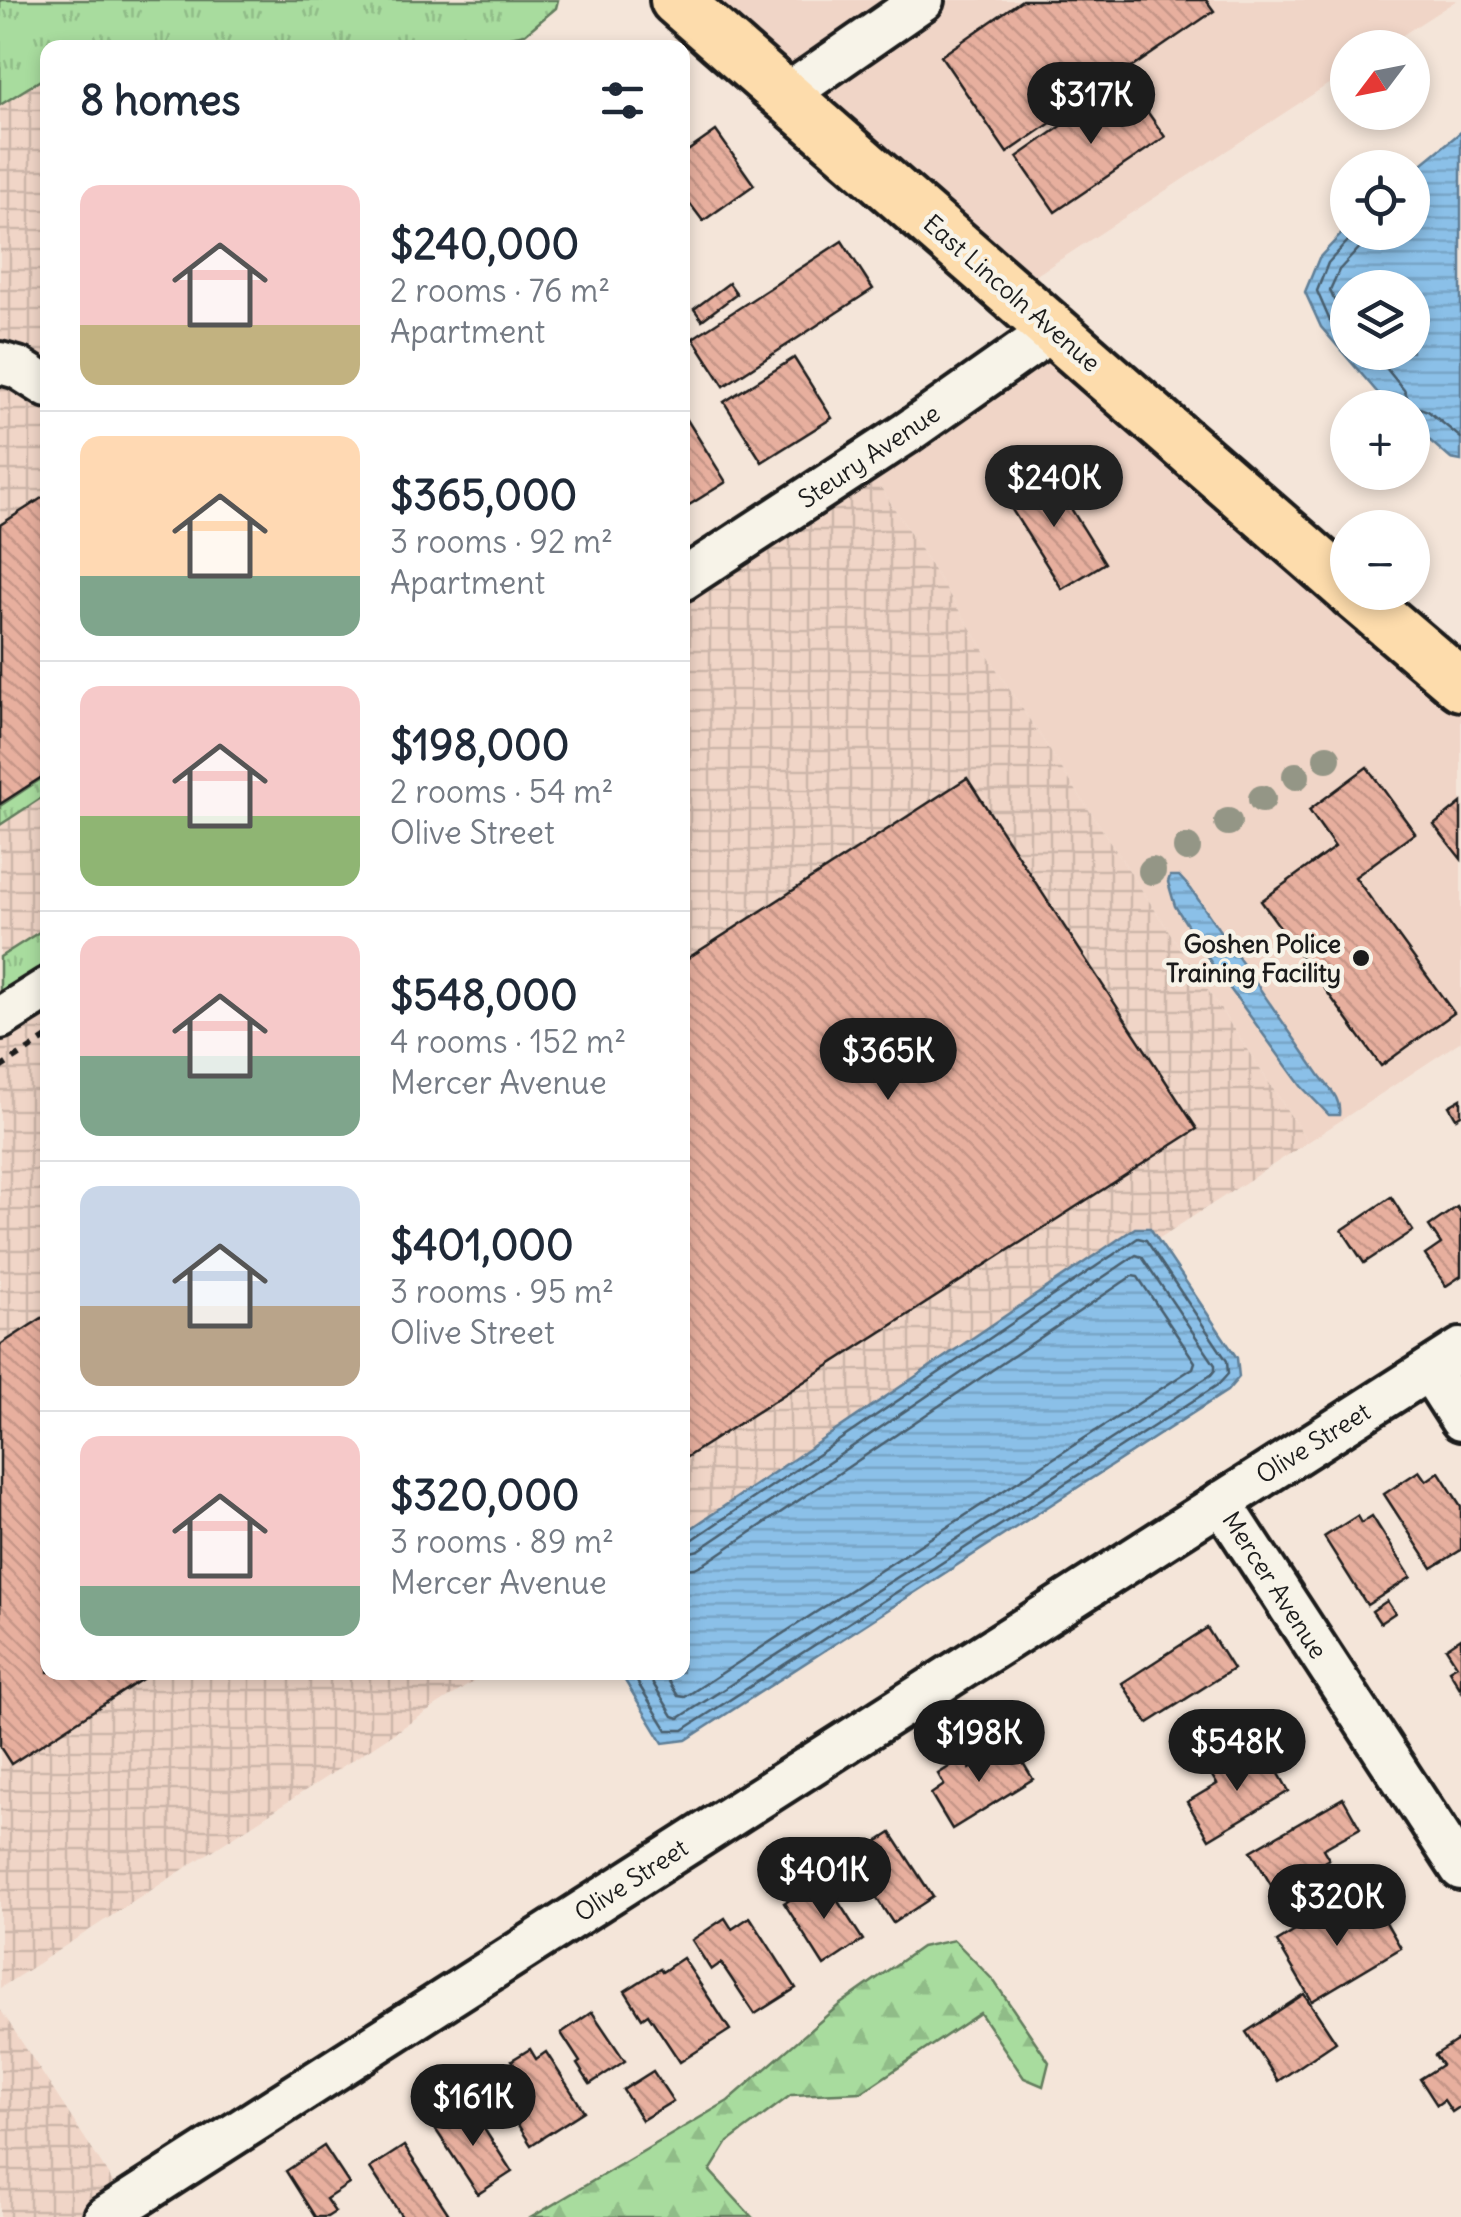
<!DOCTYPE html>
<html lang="en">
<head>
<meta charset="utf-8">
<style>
	body { margin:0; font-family:Delius,sans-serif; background:#f2f2f3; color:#1f2937; height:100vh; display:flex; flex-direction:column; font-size:38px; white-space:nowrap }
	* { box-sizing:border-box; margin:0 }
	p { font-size:32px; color:#747a83 }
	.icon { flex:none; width:55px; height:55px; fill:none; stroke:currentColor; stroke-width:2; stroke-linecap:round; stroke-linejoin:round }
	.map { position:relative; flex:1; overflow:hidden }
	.panel { position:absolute; left:40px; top:40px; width:650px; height:1640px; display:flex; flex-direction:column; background:#fff; border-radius:20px; box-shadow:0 5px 15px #0003 }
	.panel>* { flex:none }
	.needle { width:65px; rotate:238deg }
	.fabs { position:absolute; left:1330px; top:30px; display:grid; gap:20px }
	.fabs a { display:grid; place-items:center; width:100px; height:100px; border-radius:50%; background:#fff; box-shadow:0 5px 15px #0003; font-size:50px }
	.price { position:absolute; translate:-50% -85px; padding:0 22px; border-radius:35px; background:#1c1c1c; color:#fff; font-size:32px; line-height:65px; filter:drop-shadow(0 2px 5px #0008) }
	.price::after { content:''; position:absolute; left:50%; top:60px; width:30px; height:22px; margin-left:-15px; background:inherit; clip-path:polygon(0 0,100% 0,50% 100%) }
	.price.selected { background:#222; color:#fff }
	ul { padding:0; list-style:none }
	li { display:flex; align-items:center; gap:30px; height:250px; padding:0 40px }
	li+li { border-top:2px solid #e0e1e3 }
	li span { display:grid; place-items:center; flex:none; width:280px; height:200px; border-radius:20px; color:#555 }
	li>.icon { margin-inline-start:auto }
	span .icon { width:120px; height:120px; fill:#fffc; stroke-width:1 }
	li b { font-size:42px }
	h2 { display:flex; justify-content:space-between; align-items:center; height:120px; padding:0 40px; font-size:42px }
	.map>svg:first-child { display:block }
	.built { fill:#f0d5c7 }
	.industrial { fill:url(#industrial-grid) }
	.grass { fill:url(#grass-tufts); stroke:#627c5d; stroke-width:2.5 }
	.forest { fill:url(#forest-firs); stroke:#627c5d; stroke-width:2.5 }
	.water { fill:url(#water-rules); stroke:#5f7e96; stroke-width:2.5; fill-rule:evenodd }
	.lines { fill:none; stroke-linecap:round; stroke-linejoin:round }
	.shore { stroke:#485e6e; stroke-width:2.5 }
	.building { fill:url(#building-back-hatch); stroke:#1c1c1c; stroke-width:2.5 }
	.minor-casing { stroke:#1c1c1c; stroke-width:48 }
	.major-casing { stroke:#1c1c1c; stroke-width:58 }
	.path { stroke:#1c1c1c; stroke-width:6; stroke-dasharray:8 8; stroke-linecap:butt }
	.minor { stroke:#f7f3e8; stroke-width:40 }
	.major { stroke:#fddcac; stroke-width:50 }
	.tree { fill:#949686 }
	.poi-dot { fill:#1c1c1c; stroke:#f7f3e8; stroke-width:4 }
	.labels { text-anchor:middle; stroke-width:9; stroke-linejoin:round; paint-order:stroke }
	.street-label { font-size:25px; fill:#1c1c1c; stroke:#f7f3e8 }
	.poi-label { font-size:25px; font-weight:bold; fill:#1c1c1c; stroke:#f7f3e8; text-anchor:end }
</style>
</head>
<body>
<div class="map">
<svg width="1461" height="2217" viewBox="0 0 1461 2217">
	<defs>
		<pattern id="industrial-grid" width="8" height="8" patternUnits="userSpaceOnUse" patternTransform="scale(2.5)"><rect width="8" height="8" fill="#f0d5c7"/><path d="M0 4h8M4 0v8" fill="none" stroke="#cdb6aa"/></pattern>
		<pattern id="grass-tufts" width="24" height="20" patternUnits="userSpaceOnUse" patternTransform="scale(2.5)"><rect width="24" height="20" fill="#a8dc9e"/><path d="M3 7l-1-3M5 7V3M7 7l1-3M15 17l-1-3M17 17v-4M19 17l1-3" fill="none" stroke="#90bc88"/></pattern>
		<pattern id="forest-firs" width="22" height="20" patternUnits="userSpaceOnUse" patternTransform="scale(2.5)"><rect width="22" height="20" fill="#a8dc9e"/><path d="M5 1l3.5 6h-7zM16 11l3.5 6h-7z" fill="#90bc88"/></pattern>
		<pattern id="water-rules" width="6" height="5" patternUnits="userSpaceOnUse" patternTransform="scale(2.5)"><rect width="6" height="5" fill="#8bc0e8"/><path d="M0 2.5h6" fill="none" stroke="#77a4c6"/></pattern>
		<pattern id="building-back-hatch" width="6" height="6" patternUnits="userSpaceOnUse" patternTransform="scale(2.5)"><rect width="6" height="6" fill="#e7af9e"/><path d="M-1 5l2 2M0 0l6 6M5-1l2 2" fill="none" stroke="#c69688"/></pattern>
	</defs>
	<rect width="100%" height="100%" fill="#f4e5d9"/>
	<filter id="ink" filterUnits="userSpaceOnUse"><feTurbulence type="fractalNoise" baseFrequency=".01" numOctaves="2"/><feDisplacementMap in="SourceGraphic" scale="20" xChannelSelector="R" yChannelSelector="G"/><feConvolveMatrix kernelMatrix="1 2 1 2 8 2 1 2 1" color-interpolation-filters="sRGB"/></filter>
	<g filter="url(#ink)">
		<!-- built -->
		<g class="built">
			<path d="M709,0H1457L1384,47L1348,48L1347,72L1035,276Z"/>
			<path d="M1045,356L1461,702V1041L1308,1142L1006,684L873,475Z"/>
		</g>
		<!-- industrial -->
		<g class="industrial">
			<path d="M118,0L312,47L48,48V1672L487,1673L0,1988V76Z"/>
			<path d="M873,475L1006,684L1308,1142L683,1546V556Z"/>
			<path d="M0,2009L88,2143L126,2203L105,2217H0Z"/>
		</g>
		<!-- grass -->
		<g class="grass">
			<path d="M0,0H558L556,8L525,34L474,44L470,47L164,48L153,46L48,48L47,76L0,105Z"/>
			<path d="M47,775V794L0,825V806Z"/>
			<path d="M47,927V967L0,997V957Z"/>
		</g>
		<!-- forest -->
		<path class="forest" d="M954,1940L994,1981L1049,2062L1043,2086L1024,2078L980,2013L862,2092L791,2095L728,2142L710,2171L752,2217H532L728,2101L839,2005L921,1947Z"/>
		<!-- water -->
		<g class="water">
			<path d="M1461,132V461L1451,459L1413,426L1412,408L1390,407L1321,327L1305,292L1319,258L1347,228L1348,232H1412L1413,171ZM1348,288H1412V352H1348Z"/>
			<path d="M1170,876H1179L1191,889L1320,1076C1330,1089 1341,1098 1339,1115H1329L1301,1086L1212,964L1175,906L1168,882Z"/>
			<path d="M1135,1228H1150L1237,1358L1239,1377L1227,1391L686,1740L663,1743L624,1679L611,1673L682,1672L683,1534Z"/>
		</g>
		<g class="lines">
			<!-- shore -->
			<g class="shore">
				<path d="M1348,323L1340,315L1330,290L1339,270L1364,243L1369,232"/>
				<path d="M1348,342L1330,321L1317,291L1328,263L1356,232"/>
				<path d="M1373,352L1404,390L1411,405L1428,411L1461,438"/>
				<path d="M631,1672L667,1730H683L1219,1384L1228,1374L1227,1361L1146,1240L1138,1238L692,1540L682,1541"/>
				<path d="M646,1672L673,1716L679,1718L1211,1375L1215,1370V1365L1142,1257L1136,1255L699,1550L682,1554"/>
				<path d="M663,1672L678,1696L685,1697L1193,1368L1195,1362L1138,1277L1132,1276L707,1562L695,1568L682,1569"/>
			</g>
		</g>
		<!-- building -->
		<g class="building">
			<path d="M1022,0H1206L1214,11L1007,153L941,56Z"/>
			<path d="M1126,81L1165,137L1055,212L1017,157Z"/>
			<path d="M716,131L754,185L703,221L682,193V155Z"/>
			<path d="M842,241L873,289L724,386L693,338Z"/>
			<path d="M729,283L737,294L702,320L694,309Z"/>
			<path d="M794,358L832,418L762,462L724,402Z"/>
			<path d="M686,418L726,482L689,505L682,494V420Z"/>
			<path d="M1047,470L1105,563L1062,589L1004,497Z"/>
			<path d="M48,494V773L0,804V525Z"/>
			<path d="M1367,767L1415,833L1355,877L1454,1013L1381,1066L1261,901L1335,847L1309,810Z"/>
			<path d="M967,778L1197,1129L682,1460V962Z"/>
			<path d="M1461,803V859L1434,825Z"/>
			<path d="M1461,1099V1115L1456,1118L1449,1106Z"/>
			<path d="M1391,1197L1413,1231L1364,1263L1342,1230Z"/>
			<path d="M1457,1207L1461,1213V1276L1446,1286L1425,1255L1441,1244L1429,1226Z"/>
			<path d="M48,1314V1672H153L11,1764L0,1747V1345Z"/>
			<path d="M1419,1471L1426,1481L1439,1472L1461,1506V1550L1432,1568L1384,1494Z"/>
			<path d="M1357,1516L1361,1523L1372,1516L1411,1577L1367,1605L1324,1537Z"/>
			<path d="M1387,1601L1395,1613L1380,1623L1372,1611Z"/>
			<path d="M1207,1628L1233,1669L1148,1723L1122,1683Z"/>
			<path d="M1461,1638V1690L1449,1670L1457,1665L1446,1648Z"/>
			<path d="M1011,1743L1033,1779L952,1829L931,1794L944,1785L938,1774L963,1758L970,1769Z"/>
			<path d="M1267,1753L1289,1791L1209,1839L1187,1802L1217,1784L1209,1771L1231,1758L1239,1770Z"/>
			<path d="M1343,1798L1360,1828L1323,1849L1329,1859L1274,1890L1251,1851Z"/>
			<path d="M891,1833L933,1897L893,1923L851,1859Z"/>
			<path d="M823,1878L863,1940L824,1966L784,1903Z"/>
			<path d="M1376,1905L1401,1948L1312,2001L1277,1942L1331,1909L1342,1926Z"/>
			<path d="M750,1917L796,1988L755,2014L721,1963L711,1970L692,1940L725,1918L732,1929Z"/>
			<path d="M683,1958L730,2030L680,2062L648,2014L642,2018L625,1991L660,1969L662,1972Z"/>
			<path d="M1304,1994L1336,2042L1278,2081L1246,2032Z"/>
			<path d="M592,2012L625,2061L590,2084L577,2064L580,2062L561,2033Z"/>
			<path d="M1458,2040L1461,2045V2106L1452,2112L1444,2100L1437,2105L1420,2079L1442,2065L1435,2055Z"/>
			<path d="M530,2049L536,2059L546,2052L584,2111L531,2145L493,2086L518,2070L512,2060Z"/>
			<path d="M653,2071L673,2101L642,2120L623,2090Z"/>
			<path d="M468,2104L512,2172L478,2194L434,2127Z"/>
			<path d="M324,2146L349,2184L326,2199L335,2212L327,2217H315L286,2171Z"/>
			<path d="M404,2146L448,2213L442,2217H402L370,2168Z"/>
		</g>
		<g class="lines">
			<defs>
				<g id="minor">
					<path d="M786,95L923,0"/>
					<path d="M0,363L18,368L48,387"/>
					<path d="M682,580L905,434L1054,329"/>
					<path d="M0,1018L48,988"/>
					<path d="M1429,1370L1461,1420"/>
					<path d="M1221,1502L1461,1869"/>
					<path d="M105,2217L1461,1349"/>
				</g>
				<g id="major">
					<path d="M676,0L1348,588"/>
					<path d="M1352,592L1461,685"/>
				</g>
			</defs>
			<!-- minor casing -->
			<use href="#minor" class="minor-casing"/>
			<!-- major casing -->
			<use href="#major" class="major-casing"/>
			<!-- path -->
			<path class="path" d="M0,1068L48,1037"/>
			<!-- minor -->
			<use href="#minor" class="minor"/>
			<!-- major -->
			<use href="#major" class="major"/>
		</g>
		<!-- trees -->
		<g class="tree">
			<circle cx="1327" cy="758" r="14"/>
			<circle cx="1296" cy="776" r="14"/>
			<circle cx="1262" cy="799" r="14"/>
			<circle cx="1228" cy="822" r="14"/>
			<circle cx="1187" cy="848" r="14"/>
			<circle cx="1152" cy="871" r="14"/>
		</g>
	</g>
	<!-- markers -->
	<circle class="poi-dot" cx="1361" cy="958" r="10"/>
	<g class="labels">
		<!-- street labels -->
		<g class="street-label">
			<text transform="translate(1012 293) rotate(41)" y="9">East Lincoln Avenue</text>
			<text transform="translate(869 456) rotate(-34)" y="9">Steury Avenue</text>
			<text transform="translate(1313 1443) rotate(-32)" y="9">Olive Street</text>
			<text transform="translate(1275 1585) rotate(57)" y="9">Mercer Avenue</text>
			<text transform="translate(631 1880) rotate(-33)" y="9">Olive Street</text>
		</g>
		<!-- poi labels -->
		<g class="poi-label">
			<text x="1341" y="953">Goshen Police<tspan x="1341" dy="29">Training Facility</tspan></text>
		</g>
	</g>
</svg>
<div class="fabs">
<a><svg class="needle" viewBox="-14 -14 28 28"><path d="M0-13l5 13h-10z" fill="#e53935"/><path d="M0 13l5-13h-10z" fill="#747a83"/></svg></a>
<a><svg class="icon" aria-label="locate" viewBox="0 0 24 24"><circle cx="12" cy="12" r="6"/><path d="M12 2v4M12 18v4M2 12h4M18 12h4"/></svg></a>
<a><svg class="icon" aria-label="layers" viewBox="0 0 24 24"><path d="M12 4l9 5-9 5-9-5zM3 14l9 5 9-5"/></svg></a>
<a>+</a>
<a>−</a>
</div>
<b class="price" style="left:1091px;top:147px">$317K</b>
<b class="price selected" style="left:1054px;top:530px">$240K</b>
<b class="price" style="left:888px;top:1103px">$365K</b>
<b class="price" style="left:979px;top:1785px">$198K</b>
<b class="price" style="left:1237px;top:1794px">$548K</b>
<b class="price" style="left:824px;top:1922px">$401K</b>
<b class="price" style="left:1337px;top:1949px">$320K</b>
<b class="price" style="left:473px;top:2149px">$161K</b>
<section class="panel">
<h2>8 homes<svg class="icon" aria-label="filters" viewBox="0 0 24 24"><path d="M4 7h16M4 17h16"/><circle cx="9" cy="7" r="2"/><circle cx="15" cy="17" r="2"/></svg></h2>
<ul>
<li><span style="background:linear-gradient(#f6c9c9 70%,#c2b280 0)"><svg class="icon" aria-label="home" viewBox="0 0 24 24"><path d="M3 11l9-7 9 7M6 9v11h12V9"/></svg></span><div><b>$240,000</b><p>2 rooms · 76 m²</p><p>Apartment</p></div></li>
<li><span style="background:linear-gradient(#ffd9b3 70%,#7fa58c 0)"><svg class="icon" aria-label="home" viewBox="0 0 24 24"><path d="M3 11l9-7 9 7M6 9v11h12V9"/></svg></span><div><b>$365,000</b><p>3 rooms · 92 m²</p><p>Apartment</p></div></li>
<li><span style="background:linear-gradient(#f6c9c9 65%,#8fb573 0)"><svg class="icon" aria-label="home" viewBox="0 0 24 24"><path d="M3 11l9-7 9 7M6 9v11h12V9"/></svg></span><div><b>$198,000</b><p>2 rooms · 54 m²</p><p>Olive Street</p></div></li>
<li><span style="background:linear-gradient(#f6c9c9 60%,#7fa58c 0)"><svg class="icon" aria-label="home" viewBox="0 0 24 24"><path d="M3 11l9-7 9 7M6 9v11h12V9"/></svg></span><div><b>$548,000</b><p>4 rooms · 152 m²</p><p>Mercer Avenue</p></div></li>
<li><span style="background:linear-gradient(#c9d6e8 60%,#b9a48a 0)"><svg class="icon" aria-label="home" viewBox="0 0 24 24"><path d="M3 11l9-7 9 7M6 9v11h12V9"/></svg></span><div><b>$401,000</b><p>3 rooms · 95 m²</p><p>Olive Street</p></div></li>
<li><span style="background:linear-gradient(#f6c9c9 75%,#7fa58c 0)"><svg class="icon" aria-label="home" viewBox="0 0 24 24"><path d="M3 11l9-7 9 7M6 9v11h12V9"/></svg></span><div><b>$320,000</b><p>3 rooms · 89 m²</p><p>Mercer Avenue</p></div></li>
</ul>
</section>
</div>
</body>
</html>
